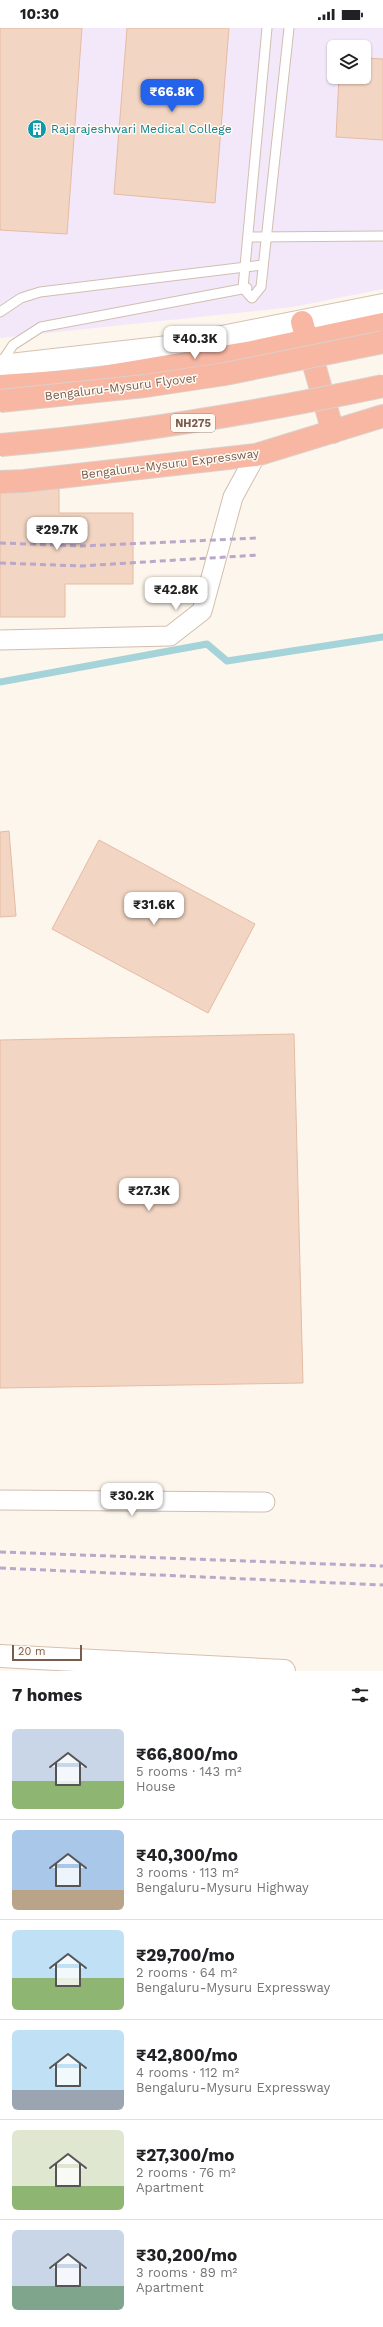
<!DOCTYPE html>
<html lang="en">
<head>
<meta charset="utf-8">
<style>
	body { margin:0; font-family:"Work Sans",sans-serif; background:#f6f6f6; color:#202124; height:100vh; display:flex; flex-direction:column; font-size:15px; white-space:nowrap }
	* { box-sizing:border-box; margin:0 }
	p { font-size:13px; color:#757577 }
	.icon { flex:none; width:22px; height:22px; fill:none; stroke:currentColor; stroke-width:2; stroke-linecap:round; stroke-linejoin:round }
	.map { position:relative; height:1643px; overflow:hidden }
	.side { display:flex; flex-direction:column; background:#fff; flex:1 }
	.side>* { flex:none }
	.tools { position:absolute; left:327px; top:12px; display:grid; gap:8px }
	.tools a { display:grid; place-items:center; width:44px; height:44px; border-radius:6px; background:#fff; box-shadow:0 1px 3px #0004; font-size:20px }
	.scale { position:absolute; left:12px; bottom:10px; width:70px; box-sizing:border-box; padding-left:4px; border:2px solid #7a5c4d; border-top:0; font-size:11px; line-height:14px; white-space:nowrap; color:#7a5c4d; -webkit-text-stroke:3px #fffaf3; paint-order:stroke }
	.price { position:absolute; translate:-50% -34px; padding:0 9px; border-radius:8px; background:#fff; color:#222; font-size:13px; line-height:26px; filter:drop-shadow(0 1px 2px #0008) }
	.price::after { content:''; position:absolute; left:50%; top:24px; width:12px; height:9px; margin-left:-6px; background:inherit; clip-path:polygon(0 0,100% 0,50% 100%) }
	.price.active { background:#2563eb; color:#fff }
	ul { padding:0; list-style:none }
	li { display:flex; align-items:center; gap:12px; height:100px; padding:0 12px }
	li+li { border-top:1px solid #e0e0e0 }
	li span { display:grid; place-items:center; flex:none; width:112px; height:80px; border-radius:6px; color:#555 }
	li>.icon { margin-inline-start:auto }
	span .icon { width:48px; height:48px; fill:#fffc; stroke-width:1 }
	li b { font-size:17px }
	h2 { display:flex; justify-content:space-between; align-items:center; height:48px; padding:0 12px; font-size:17px }
	.status { display:flex; justify-content:space-between; align-items:center; height:28px; padding:0 20px; background:#fff; direction:ltr }
	.status svg { height:11px; fill:currentColor }
	.map>svg:first-child { display:block }
	.education { fill:#f3e8fa; fill-rule:evenodd }
	.lines { fill:none; stroke-linecap:round; stroke-linejoin:round }
	.stream { stroke:#a5d3da; stroke-width:7 }
	.building { fill:#f3d5c3; stroke:#e6bba3 }
	.lane-casing { stroke:#d1beb0; stroke-width:11 }
	.street-casing { stroke:#d1beb0; stroke-width:21 }
	.secondary-casing { stroke:#d6c0b0; stroke-width:24 }
	.highway-casing { stroke:#dad1cd; stroke-width:24 }
	.lane { stroke:#fff; stroke-width:9 }
	.street { stroke:#fff; stroke-width:19 }
	.secondary { stroke:#fff; stroke-width:22 }
	.highway { stroke:#f7b7a3; stroke-width:22 }
	.rail { stroke:#b9a8c9; stroke-width:3; stroke-dasharray:6 4; stroke-linecap:butt }
	.highway-bridge-casing { stroke:#dad1cd; stroke-width:24; stroke-linecap:butt }
	.highway-bridge { stroke:#f7b7a3; stroke-width:22 }
	.labels { text-anchor:middle; stroke-width:3; stroke-linejoin:round; paint-order:stroke }
	.shield { fill:#fffaf3; stroke:#a28b7f; stroke-width:1 }
	.shield-label { font-size:11px; font-weight:bold; fill:#7a5c4d }
	.culture-label { font-size:12px; fill:#0d838f; stroke:#fffaf3; text-anchor:start }
	.street-label { font-size:12px; fill:#7a5c4d; stroke:#fffaf3 }
</style>
</head>
<body>
<div class="status"><b>10:30</b><svg viewBox="0 0 49 12"><path d="M0 12V9h3v3zM5 12V6h3v6zM10 12V3h3v9zM15 12V0h3v12zM26 1h20v11H26zM47 4h2v5h-2z"/></svg></div>
<div class="map">
<svg width="383" height="1643" viewBox="0 0 383 1643">
	<rect width="100%" height="100%" fill="#fdf6ec"/>
	<!-- education -->
	<path class="education" d="M0,0H383V261L293,279L0,310ZM334,19H364V49H334Z"/>
	<g class="lines">
		<!-- stream -->
		<path class="stream" d="M0,654L207,616L227,633L383,609"/>
	</g>
	<!-- building -->
	<g class="building">
		<path d="M0,0H82L67,206L0,202Z"/>
		<path d="M127,0H229L215,175L114,166Z"/>
		<path d="M364,30L383,31V112L336,109L339,49H364Z"/>
		<path d="M0,459H59V485H133V556H65V589H0Z"/>
		<path d="M9,803L16,888L0,889V804Z"/>
		<path d="M99,812L255,896L208,985L52,901Z"/>
		<path d="M294,1006L303,1355L0,1360V1012Z"/>
	</g>
	<g class="lines">
		<defs>
			<g id="lane">
				<path d="M267,0L243,260L252,270L261,259L289,0"/>
				<path d="M249,209L383,208"/>
				<path d="M0,284L21,270L40,264L262,237"/>
				<path d="M1,335L13,317L41,299L247,260"/>
			</g>
			<g id="street">
				<path d="M0,612L170,608L202,583L233,469L256,427"/>
				<path d="M0,1472L265,1474"/>
			</g>
			<g id="secondary">
				<path d="M0,338L177,318L383,277"/>
				<path d="M0,1628L284,1643"/>
			</g>
			<g id="highway">
				<path d="M302,294L333,404"/>
				<path d="M0,358L85,352L252,324L383,296"/>
				<path d="M0,454L24,453L256,427L383,388"/>
			</g>
		</defs>
		<!-- lane casing -->
		<use href="#lane" class="lane-casing"/>
		<!-- street casing -->
		<use href="#street" class="street-casing"/>
		<!-- secondary casing -->
		<use href="#secondary" class="secondary-casing"/>
		<!-- highway casing -->
		<use href="#highway" class="highway-casing"/>
		<!-- lane -->
		<use href="#lane" class="lane"/>
		<!-- street -->
		<use href="#street" class="street"/>
		<!-- secondary -->
		<use href="#secondary" class="secondary"/>
		<!-- highway -->
		<use href="#highway" class="highway"/>
		<!-- rail -->
		<g class="rail">
			<path d="M0,515L82,518L258,510"/>
			<path d="M0,535L81,538L258,527"/>
			<path d="M0,1524L383,1538"/>
			<path d="M0,1540L383,1557"/>
		</g>
		<defs>
			<g id="highway-bridge">
				<path d="M0,373L145,358L225,346L383,314"/>
				<path d="M0,417C130,406 255,385 383,358"/>
			</g>
		</defs>
		<!-- highway-bridge casing -->
		<use href="#highway-bridge" class="highway-bridge-casing"/>
		<!-- highway-bridge -->
		<use href="#highway-bridge" class="highway-bridge"/>
	</g>
	<!-- icons -->
	<defs>
		<symbol id="building-disc" viewBox="-11 -11 22 22"><circle r="9.5" fill="#0f9aa8" stroke="#fffaf3"/><path d="M-4-6H4V6H1V3H-1V6H-4ZM-2.5-4.3h1.7v1.8h-1.7ZM.8-4.3h1.7v1.8H.8ZM-2.5-1h1.7V.8h-1.7ZM.8-1h1.7V.8H.8Z" fill="#fff"/></symbol>
	</defs>
	<g fill-rule="evenodd">
		<use href="#building-disc" x="26" y="90" width="22" height="22"/>
	</g>
	<g class="labels">
		<!-- shield labels -->
		<rect class="shield" x="171" y="386" width="44" height="18" rx="3"/>
		<g class="shield-label">
			<text x="193" y="399">NH275</text>
		</g>
		<!-- culture labels -->
		<g class="culture-label">
			<text x="51" y="105">Rajarajeshwari Medical College</text>
		</g>
		<!-- street labels -->
		<g class="street-label">
			<text transform="translate(121 359) rotate(-7)" y="4">Bengaluru-Mysuru Flyover</text>
			<text transform="translate(170 436) rotate(-7)" y="4">Bengaluru-Mysuru Expressway</text>
		</g>
	</g>
</svg>
<div class="tools">
<a><svg class="icon" aria-label="layers" viewBox="0 0 24 24"><path d="M12 4l9 5-9 5-9-5zM3 14l9 5 9-5"/></svg></a>
</div>
<div class="scale">20 m</div>
<b class="price active" style="left:172px;top:85px">₹66.8K</b>
<b class="price" style="left:195px;top:332px">₹40.3K</b>
<b class="price" style="left:57px;top:523px">₹29.7K</b>
<b class="price" style="left:176px;top:583px">₹42.8K</b>
<b class="price" style="left:154px;top:898px">₹31.6K</b>
<b class="price" style="left:149px;top:1184px">₹27.3K</b>
<b class="price" style="left:132px;top:1489px">₹30.2K</b>
</div>
<section class="side">
<h2>7 homes<svg class="icon" aria-label="filters" viewBox="0 0 24 24"><path d="M4 7h16M4 17h16"/><circle cx="9" cy="7" r="2"/><circle cx="15" cy="17" r="2"/></svg></h2>
<ul>
<li><span style="background:linear-gradient(#c9d6e8 65%,#8fb573 0)"><svg class="icon" aria-label="home" viewBox="0 0 24 24"><path d="M3 11l9-7 9 7M6 9v11h12V9"/></svg></span><div><b>₹66,800/mo</b><p>5 rooms · 143 m²</p><p>House</p></div></li>
<li><span style="background:linear-gradient(#a9c7e8 75%,#b9a48a 0)"><svg class="icon" aria-label="home" viewBox="0 0 24 24"><path d="M3 11l9-7 9 7M6 9v11h12V9"/></svg></span><div><b>₹40,300/mo</b><p>3 rooms · 113 m²</p><p>Bengaluru-Mysuru Highway</p></div></li>
<li><span style="background:linear-gradient(#bfe0f5 60%,#8fb573 0)"><svg class="icon" aria-label="home" viewBox="0 0 24 24"><path d="M3 11l9-7 9 7M6 9v11h12V9"/></svg></span><div><b>₹29,700/mo</b><p>2 rooms · 64 m²</p><p>Bengaluru-Mysuru Expressway</p></div></li>
<li><span style="background:linear-gradient(#bfe0f5 75%,#9aa5b1 0)"><svg class="icon" aria-label="home" viewBox="0 0 24 24"><path d="M3 11l9-7 9 7M6 9v11h12V9"/></svg></span><div><b>₹42,800/mo</b><p>4 rooms · 112 m²</p><p>Bengaluru-Mysuru Expressway</p></div></li>
<li><span style="background:linear-gradient(#dfe7d0 70%,#8fb573 0)"><svg class="icon" aria-label="home" viewBox="0 0 24 24"><path d="M3 11l9-7 9 7M6 9v11h12V9"/></svg></span><div><b>₹27,300/mo</b><p>2 rooms · 76 m²</p><p>Apartment</p></div></li>
<li><span style="background:linear-gradient(#c9d6e8 70%,#7fa58c 0)"><svg class="icon" aria-label="home" viewBox="0 0 24 24"><path d="M3 11l9-7 9 7M6 9v11h12V9"/></svg></span><div><b>₹30,200/mo</b><p>3 rooms · 89 m²</p><p>Apartment</p></div></li>
</ul>
</section>
</body>
</html>
